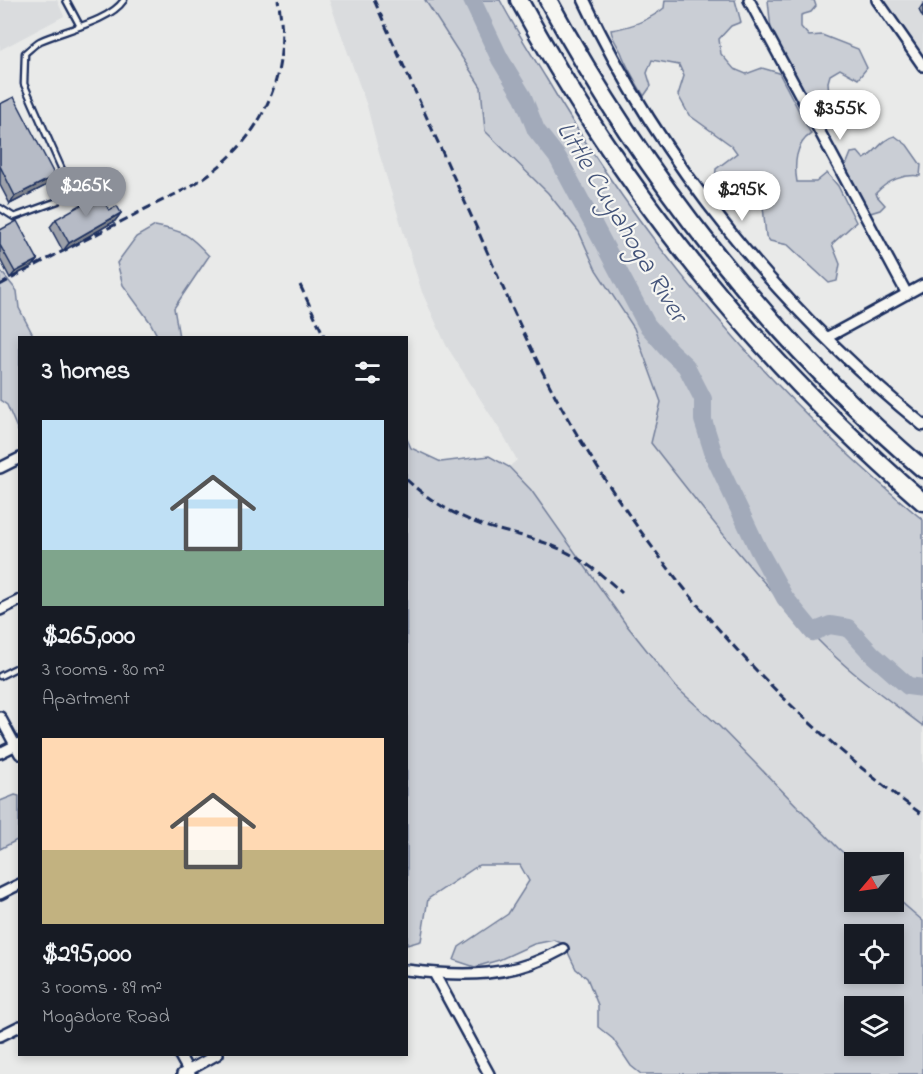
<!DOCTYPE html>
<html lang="en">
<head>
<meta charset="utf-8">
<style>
	body { margin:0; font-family:"Indie Flower",sans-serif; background:#242831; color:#f1f3f6; height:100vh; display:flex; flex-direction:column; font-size:22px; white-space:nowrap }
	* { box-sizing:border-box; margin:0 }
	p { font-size:20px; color:#9ea1a6 }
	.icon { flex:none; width:33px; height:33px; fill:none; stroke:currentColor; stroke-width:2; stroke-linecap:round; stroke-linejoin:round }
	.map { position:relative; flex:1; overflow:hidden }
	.panel { position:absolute; left:18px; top:336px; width:390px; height:720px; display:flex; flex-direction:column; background:#171b24; border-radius:0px; box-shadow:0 3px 9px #0003 }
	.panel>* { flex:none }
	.needle { width:39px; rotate:241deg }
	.controls { position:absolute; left:844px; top:852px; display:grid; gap:12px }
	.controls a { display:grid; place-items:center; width:60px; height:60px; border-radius:0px; background:#171b24; box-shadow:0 3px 9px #0003; font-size:30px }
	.price { position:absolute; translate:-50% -51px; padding:0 14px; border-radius:21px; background:#fff; color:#222; font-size:20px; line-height:39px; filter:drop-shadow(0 2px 3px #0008) }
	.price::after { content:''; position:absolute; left:50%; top:36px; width:18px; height:14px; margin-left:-9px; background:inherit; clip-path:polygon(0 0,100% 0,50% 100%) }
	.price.on { background:#8c9099; color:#fff }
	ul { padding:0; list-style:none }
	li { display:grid; align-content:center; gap:12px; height:318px; padding:0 24px }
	li span { display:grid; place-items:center; height:186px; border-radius:0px; color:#555 }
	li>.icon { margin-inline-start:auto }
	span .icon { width:108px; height:108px; fill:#fffc; stroke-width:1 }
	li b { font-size:26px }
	h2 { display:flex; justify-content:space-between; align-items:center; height:72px; padding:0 24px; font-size:26px }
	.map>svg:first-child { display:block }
	.built { fill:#dadcde }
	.green { fill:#caced5; stroke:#727e9a; stroke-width:1.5; fill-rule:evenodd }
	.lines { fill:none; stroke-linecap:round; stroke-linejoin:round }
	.river { stroke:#a2aaba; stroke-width:18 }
	.service-casing { stroke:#1b2f5e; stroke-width:9 }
	.minor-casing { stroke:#1b2f5e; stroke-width:14 }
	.tertiary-casing { stroke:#1b2f5e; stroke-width:15 }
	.motorway-casing { stroke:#1b2f5e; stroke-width:21 }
	.service { stroke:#f6f6f2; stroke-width:4.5 }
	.minor { stroke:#f6f6f2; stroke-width:9 }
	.tertiary { stroke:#f6f6f2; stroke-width:10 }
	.motorway { stroke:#f6f6f2; stroke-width:16 }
	.rail { stroke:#1b2f5e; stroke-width:3; stroke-dasharray:9 4.5; stroke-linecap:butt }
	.wall { fill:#9da1aa; stroke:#1b2f5e; stroke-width:1.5 }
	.shaded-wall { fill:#7f838b; stroke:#1b2f5e; stroke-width:1.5 }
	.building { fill:#b6bbc6; stroke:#1b2f5e; stroke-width:1.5 }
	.labels { text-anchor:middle; stroke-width:4.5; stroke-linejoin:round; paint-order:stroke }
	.water-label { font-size:27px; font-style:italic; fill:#44547a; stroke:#f6f6f2 }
</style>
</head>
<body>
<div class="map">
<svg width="923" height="1074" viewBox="0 0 923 1074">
	<rect width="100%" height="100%" fill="#e9eae9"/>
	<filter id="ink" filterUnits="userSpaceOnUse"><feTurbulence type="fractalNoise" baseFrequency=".0167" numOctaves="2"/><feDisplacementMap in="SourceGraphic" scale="12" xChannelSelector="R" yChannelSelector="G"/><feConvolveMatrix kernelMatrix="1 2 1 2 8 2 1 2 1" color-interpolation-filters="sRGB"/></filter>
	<g filter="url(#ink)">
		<!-- built -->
		<g class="built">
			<path d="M0,0H57L64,16L0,50Z"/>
			<path d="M329,0H425L481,87L485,131L548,193L579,232L596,270L634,328L661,402L651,443L726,539L821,643L865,681L923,726V921L894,896V862L855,863L838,848L719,726L676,687L625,623L531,490L509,467L517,460L505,438L446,345L422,292L379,153L367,106Z"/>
			<path d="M884,0H923V56Z"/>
		</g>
		<!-- green -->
		<g class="green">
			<path d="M425,0H500C514,27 530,52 546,78C646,248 771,394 923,520V726C888,699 851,674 820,642C758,581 705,512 651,443L661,402L634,328L596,270L579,232L548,193L485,131L481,87Z"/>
			<path d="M665,0H735L741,22L731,26L719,39L721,54L734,69L746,74L762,68L779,73L811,134C795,144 794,165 797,182H816L827,173L838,186L856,222L832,244L840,264L837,281L829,283L788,245L770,241L766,236L761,186L751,176L715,182L716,169L737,153L732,146L689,115L678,95L684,76L679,65L652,60L647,73L651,86L644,96C635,81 627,68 621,52C617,44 612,39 611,30C631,27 648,21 664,8Z"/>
			<path d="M768,0H814L816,6L811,12L801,15V27L809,36L822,35L858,49L867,68L858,79L840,69L830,75L828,82L831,118L822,123L814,113L771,30Z"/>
			<path d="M895,136L907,145L921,165L920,176C904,174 888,180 876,193L877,196L885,205L880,210L867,214L842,167L847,163L851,153L858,152L864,159C876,153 882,139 895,136Z"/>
			<path d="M155,226C184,231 189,234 209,256L174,308L179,337H158L150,322L123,285L117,263L136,237Z"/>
			<path d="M0,270L17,291L19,308L34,337L20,338L19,433L7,405L0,400Z"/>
			<path d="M406,437L411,448L441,462L489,456L509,467L531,490L625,623L676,687L719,726L838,848L855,863V902H894V896L923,921V1074H641L631,1066L613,1039L598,1027V1005L587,978L576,969L564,944L554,940L534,944L499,960L475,967L454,960L459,947L508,914L529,881L520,865H479L428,899L421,941L407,945ZM855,934H894V974H855ZM855,1006H894V1046H855Z"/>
			<path d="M15,795L19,796V839L0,849V801Z"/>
		</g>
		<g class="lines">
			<!-- river -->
			<path class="river" d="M472,0L500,59L523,97L536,130L558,158L647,325L670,351L686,366L703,399V420L715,458L758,549L785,598L813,632L830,625L848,628L873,655L908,686L923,688"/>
			<defs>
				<g id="service">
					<path d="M66,0L80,26"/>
					<path d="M0,208L14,217L58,201L67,181L24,84L25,53C30,49 35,44 40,41C64,30 109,22 124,0"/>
					<path d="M0,676L20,666"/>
				</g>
				<g id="minor">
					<path d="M749,0L907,294"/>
					<path d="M877,0L923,66"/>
					<path d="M826,338L923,285"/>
					<path d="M0,468L20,458"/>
					<path d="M0,610L20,600"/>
					<path d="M0,717L20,754"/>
					<path d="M0,753L20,743"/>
					<path d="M0,894L20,884"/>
					<path d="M406,970C464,977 512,978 563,949"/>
					<path d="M434,973L489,1074"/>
					<path d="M0,1036L20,1026"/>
					<path d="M179,1054L190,1074"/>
					<path d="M182,1074L218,1054"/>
				</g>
				<path id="tertiary" d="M584,0C661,165 783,311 923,425"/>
				<g id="motorway">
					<path d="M519,0C624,194 756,357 923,502"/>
					<path d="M548,0C644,176 770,338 923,469"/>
				</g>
			</defs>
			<!-- service casing -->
			<use href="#service" class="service-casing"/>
			<!-- minor casing -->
			<use href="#minor" class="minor-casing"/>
			<!-- tertiary casing -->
			<use href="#tertiary" class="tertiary-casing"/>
			<!-- motorway casing -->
			<use href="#motorway" class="motorway-casing"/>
			<!-- service -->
			<use href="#service" class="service"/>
			<!-- minor -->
			<use href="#minor" class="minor"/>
			<!-- tertiary -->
			<use href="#tertiary" class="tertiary"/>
			<!-- motorway -->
			<use href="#motorway" class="motorway"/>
			<!-- rail -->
			<g class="rail">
				<path d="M374,0C409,78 444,156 479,233C509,302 539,371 578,436C666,583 783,715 923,815"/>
				<path d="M0,285C44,260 89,238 134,215C155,203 179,194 199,181C262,140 293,74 278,0"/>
				<path d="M300,285L325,338"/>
				<path d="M406,479C428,500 454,515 482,525C505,533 530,536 553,546C580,557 602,574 622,593"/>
			</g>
		</g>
		<!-- wall -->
		<g class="wall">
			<path d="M923,4V18L919,10Z"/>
			<path d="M0,104L55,176L49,184L10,204L0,185Z"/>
			<path d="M109,210L121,213L115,221L63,251L50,227L56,219Z"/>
			<path d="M0,230L38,260L33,266L10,278L0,259Z"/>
		</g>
		<!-- shaded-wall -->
		<g class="shaded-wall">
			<path d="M55,176L49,184L10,204L15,196Z"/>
			<path d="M121,213L115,221L63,251L69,243Z"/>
			<path d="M38,260L33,266L10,278L15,272Z"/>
		</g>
		<!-- building -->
		<g class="building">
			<path d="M14,97L55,176L15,196L0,166V104Z"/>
			<path d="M100,194L109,210L117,206L121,213L69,243L56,219Z"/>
			<path d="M17,221L38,260L15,272L0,245V230Z"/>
		</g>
	</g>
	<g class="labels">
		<!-- water labels -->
		<g class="water-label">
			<text transform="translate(623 221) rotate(59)" y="9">Little Cuyahoga River</text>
		</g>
	</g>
</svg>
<div class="controls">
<a><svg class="needle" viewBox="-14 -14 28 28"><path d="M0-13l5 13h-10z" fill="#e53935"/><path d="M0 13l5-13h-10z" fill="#9ea1a6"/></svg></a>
<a><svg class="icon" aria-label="locate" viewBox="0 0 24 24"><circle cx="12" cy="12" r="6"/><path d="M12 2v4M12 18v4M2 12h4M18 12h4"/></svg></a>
<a><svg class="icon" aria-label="layers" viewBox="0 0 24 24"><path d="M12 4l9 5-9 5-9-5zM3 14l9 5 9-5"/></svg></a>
</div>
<b class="price" style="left:840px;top:141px">$355K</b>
<b class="price on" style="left:86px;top:218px">$265K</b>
<b class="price" style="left:742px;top:222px">$295K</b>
<section class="panel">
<h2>3 homes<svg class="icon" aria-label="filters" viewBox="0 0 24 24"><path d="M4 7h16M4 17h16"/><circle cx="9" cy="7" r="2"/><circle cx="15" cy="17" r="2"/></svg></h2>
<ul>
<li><span style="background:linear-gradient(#bfe0f5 70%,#7fa58c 0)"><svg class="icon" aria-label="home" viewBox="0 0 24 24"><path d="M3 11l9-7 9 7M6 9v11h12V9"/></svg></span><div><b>$265,000</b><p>3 rooms · 80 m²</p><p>Apartment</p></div></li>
<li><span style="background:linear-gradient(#ffd9b3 60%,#c2b280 0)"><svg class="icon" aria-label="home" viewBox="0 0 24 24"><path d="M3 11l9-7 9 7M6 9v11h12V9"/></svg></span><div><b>$295,000</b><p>3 rooms · 89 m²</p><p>Mogadore Road</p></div></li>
</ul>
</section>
</div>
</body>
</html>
